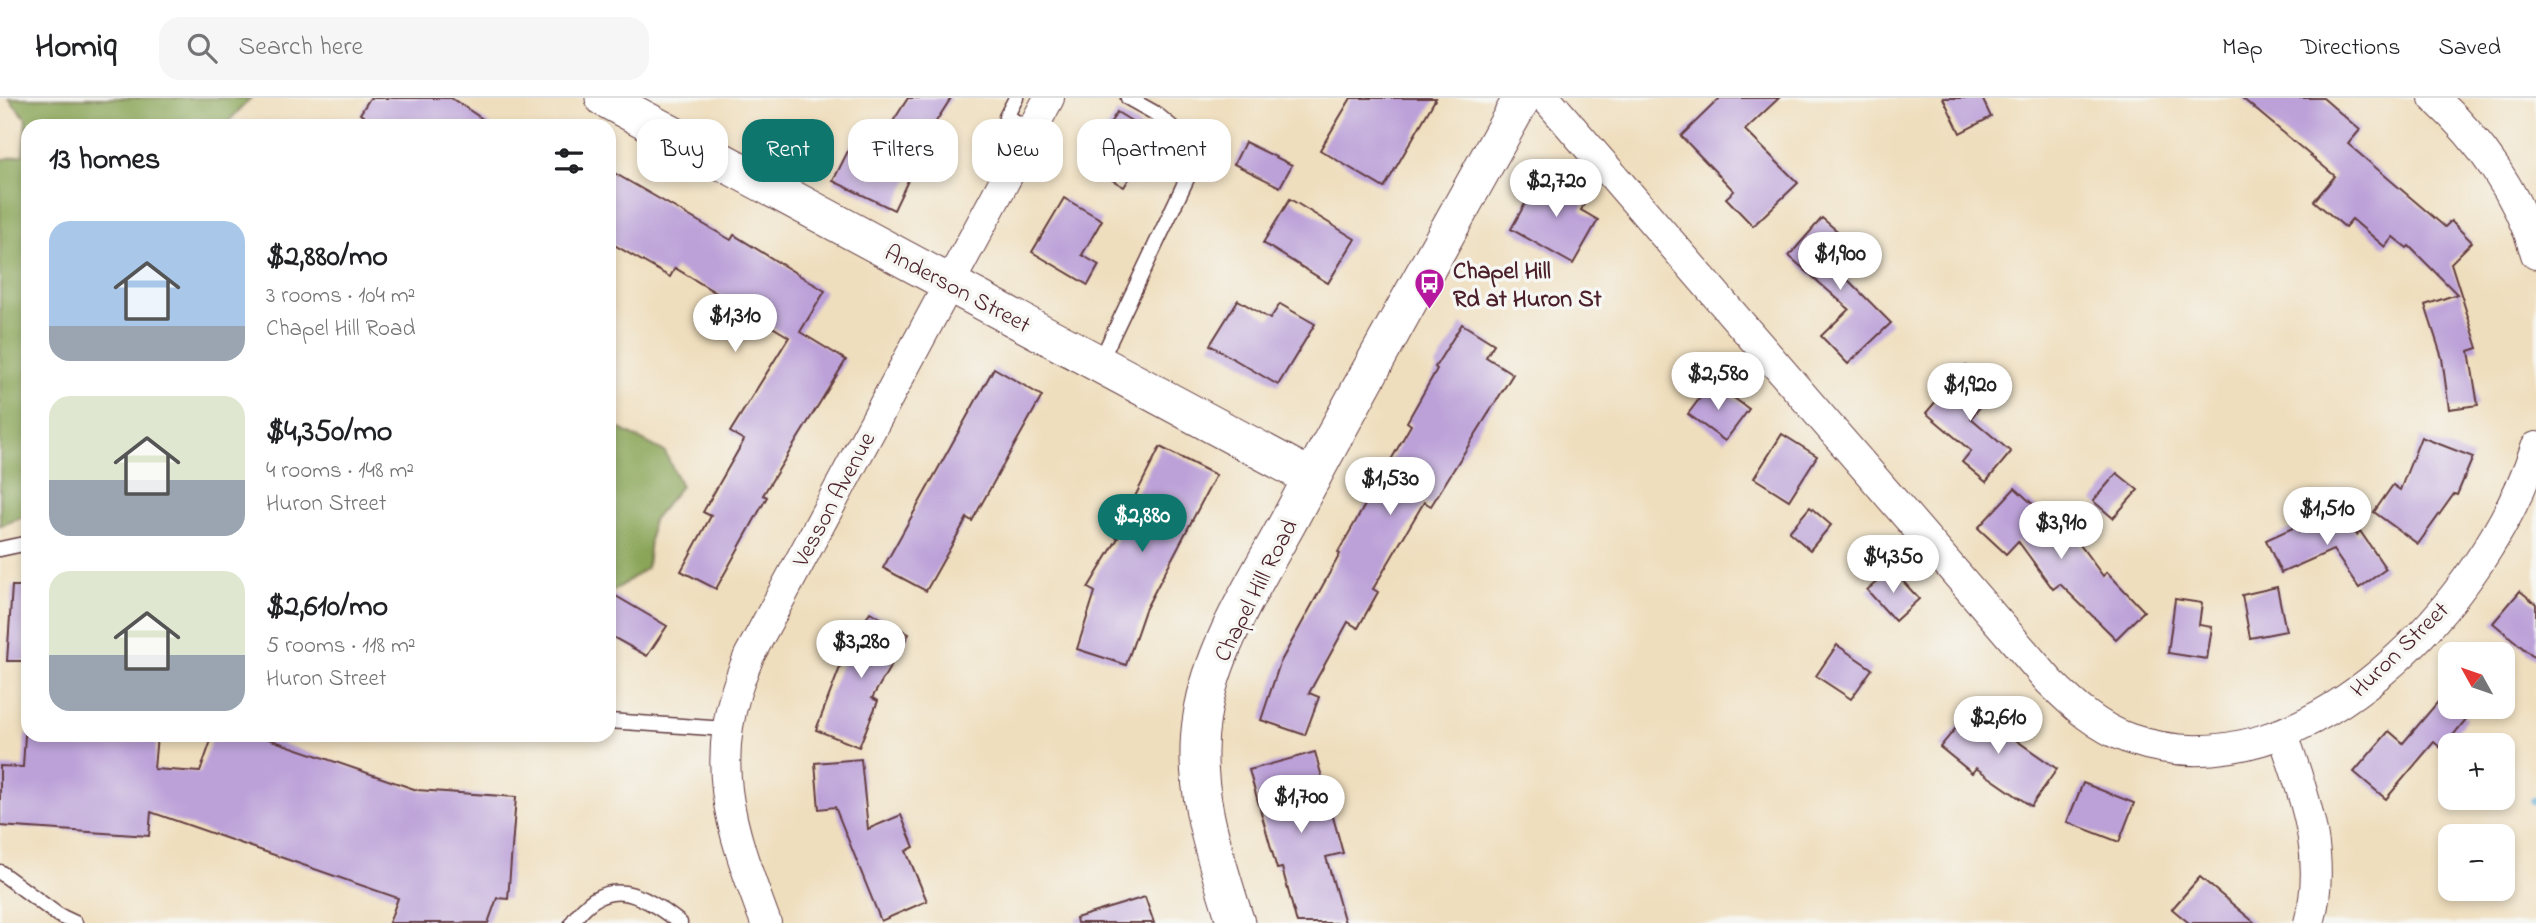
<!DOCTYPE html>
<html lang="en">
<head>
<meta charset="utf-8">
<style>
	body { margin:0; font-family:"Indie Flower",sans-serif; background:#f6f6f6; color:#202124; height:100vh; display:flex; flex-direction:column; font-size:26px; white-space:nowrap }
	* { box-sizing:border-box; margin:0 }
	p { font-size:23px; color:#757577 }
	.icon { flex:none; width:38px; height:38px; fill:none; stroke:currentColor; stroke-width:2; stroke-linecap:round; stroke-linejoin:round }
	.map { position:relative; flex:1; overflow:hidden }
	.drawer { position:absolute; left:21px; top:21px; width:595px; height:623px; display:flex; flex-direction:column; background:#fff; border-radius:21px; box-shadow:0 4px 10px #0003 }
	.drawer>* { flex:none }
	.hud { position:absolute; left:637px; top:21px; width:665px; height:63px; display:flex; gap:14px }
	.needle { width:46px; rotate:310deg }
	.tools { position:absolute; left:2438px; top:544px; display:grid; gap:14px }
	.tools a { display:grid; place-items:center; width:77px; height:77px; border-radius:14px; background:#fff; box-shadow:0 4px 10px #0003; font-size:35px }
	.price { position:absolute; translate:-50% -60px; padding:0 16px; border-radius:24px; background:#fff; color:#222; font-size:23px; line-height:46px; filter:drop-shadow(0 2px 4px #0008) }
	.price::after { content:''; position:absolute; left:50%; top:42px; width:21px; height:16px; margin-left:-10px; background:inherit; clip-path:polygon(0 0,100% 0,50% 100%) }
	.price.current { background:#0f766e; color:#fff }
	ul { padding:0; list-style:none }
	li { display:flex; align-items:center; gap:21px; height:175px; padding:0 28px }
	li span { display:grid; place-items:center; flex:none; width:196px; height:140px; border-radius:21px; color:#555 }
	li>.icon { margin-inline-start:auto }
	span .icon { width:84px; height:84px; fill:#fffc; stroke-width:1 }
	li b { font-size:30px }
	h2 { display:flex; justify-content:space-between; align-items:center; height:84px; padding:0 28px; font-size:30px }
	.chip { padding:0 24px; border-radius:21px; background:#fff; box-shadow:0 4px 10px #0003; font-size:24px; line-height:63px }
	.chip.current { background:#0f766e; color:#fff }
	header { display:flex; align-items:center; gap:42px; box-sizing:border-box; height:98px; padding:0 35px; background:#fff; border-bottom:2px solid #e0e0e0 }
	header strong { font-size:33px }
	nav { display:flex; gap:38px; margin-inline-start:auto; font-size:24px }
	.search { width:490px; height:63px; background:#f6f6f6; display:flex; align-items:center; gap:18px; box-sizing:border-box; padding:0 24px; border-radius:21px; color:#757577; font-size:26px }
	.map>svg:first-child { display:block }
	.forest { fill:#8aa558; stroke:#6a6242; stroke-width:2 }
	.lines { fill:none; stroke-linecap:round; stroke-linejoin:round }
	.stream { stroke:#5cacd6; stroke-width:8 }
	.building { fill:#bca1d8 }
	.service-casing { stroke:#633c41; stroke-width:17 }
	.minor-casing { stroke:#633c41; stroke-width:32 }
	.tertiary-casing { stroke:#633c41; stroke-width:39 }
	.service { stroke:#fff; stroke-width:14 }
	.minor { stroke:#fff; stroke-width:30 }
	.tertiary { stroke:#fff; stroke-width:37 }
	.labels { text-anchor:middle; stroke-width:7; stroke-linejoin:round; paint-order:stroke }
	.poi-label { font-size:24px; font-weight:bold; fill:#4a1f2b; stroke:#f6f6f2; text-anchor:start }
	.street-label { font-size:24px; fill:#4a1f2b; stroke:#f6f6f2 }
</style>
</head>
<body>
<header>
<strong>Homiq</strong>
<div class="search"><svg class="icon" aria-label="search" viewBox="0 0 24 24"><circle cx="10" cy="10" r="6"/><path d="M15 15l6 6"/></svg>Search here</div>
<nav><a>Map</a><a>Directions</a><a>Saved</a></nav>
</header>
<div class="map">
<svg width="2536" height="825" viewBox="0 0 2536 825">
	<rect width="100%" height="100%" fill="#f6f6f2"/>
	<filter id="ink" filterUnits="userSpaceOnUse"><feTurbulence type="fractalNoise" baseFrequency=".0143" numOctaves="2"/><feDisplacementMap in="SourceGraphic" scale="14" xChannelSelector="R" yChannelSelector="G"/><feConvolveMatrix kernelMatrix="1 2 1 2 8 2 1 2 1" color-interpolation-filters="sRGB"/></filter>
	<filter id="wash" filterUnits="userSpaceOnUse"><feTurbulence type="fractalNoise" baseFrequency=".00686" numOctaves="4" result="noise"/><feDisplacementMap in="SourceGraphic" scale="28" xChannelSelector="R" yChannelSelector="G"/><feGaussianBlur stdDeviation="1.57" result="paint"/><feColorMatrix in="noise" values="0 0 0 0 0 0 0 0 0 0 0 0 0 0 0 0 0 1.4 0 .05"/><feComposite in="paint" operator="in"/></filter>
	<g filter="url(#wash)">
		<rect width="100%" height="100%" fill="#efdebd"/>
		<!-- forest -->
		<g class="forest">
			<path d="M8,0H251L224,28H28V417L0,428V62L23,57L26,20Z"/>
			<path d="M609,325L665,354L681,388L652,423L647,470L609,496Z"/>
		</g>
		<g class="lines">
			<!-- stream -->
			<path class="stream" d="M2533,703L2536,702"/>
		</g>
		<g id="blocks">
			<!-- building -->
			<g class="building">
				<path d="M370,0H451L493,28H379L360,16Z"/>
				<path d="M908,0H951L907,69L913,72L894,112L833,83L853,43L874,53Z"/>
				<path d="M1351,0H1436L1384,90L1320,52Z"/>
				<path d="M1720,0H1779L1745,32L1798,85L1753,128L1726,100L1734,93L1681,38Z"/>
				<path d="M1943,0H1982L1991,19L1960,35Z"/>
				<path d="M2242,0H2323L2360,32L2348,46L2445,129L2451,123L2472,144L2451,165L2478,250L2469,253L2478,307L2449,311L2442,260L2425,207L2457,196L2409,148L2407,150L2393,139L2385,149L2352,121L2345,129L2314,103L2335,78Z"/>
				<path d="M1117,14L1156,38L1124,89L1085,66Z"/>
				<path d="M1245,44L1292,67L1280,89L1234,66Z"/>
				<path d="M609,72L731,142L734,137L825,193L800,234L846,262L763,397L767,399L716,491L681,473L711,418L703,414L744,342L730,334L789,239L675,170L670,179L609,144Z"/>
				<path d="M1542,75L1587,100L1581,112L1598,122L1573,166L1511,131Z"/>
				<path d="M1064,100L1102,122L1082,157L1099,167L1088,187L1032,154Z"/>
				<path d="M1290,101L1355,141L1328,185L1263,145Z"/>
				<path d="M1822,120L1849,143L1838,156L1850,167L1842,176L1891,225L1848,266L1821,238L1849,211L1789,158Z"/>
				<path d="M1238,202L1270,221L1280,206L1315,226L1278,287L1210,247Z"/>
				<path d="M1462,226L1494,246L1486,259L1513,276L1431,408L1424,404L1373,491L1378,494L1358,530L1348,524L1309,595L1319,599L1305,637L1261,622L1280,565L1340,456L1338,454L1411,327L1407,324L1437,271L1435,269Z"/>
				<path d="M1966,268L1994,292L1971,320L2011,354L1986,384L1962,364L1971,353L1926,315Z"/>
				<path d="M994,270L1042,298L972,423L967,420L926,493L883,470Z"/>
				<path d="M1712,284L1749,311L1725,343L1688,316Z"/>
				<path d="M1782,336L1817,358L1789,402L1754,380Z"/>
				<path d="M2421,339L2473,359L2457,397L2454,396L2418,446L2374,414L2393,387L2400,392Z"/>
				<path d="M1160,349L1216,377L1145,512L1126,567L1077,551L1095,494L1088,490L1118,440L1115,438Z"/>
				<path d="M2117,375L2138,392L2113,420L2093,403Z"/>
				<path d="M2015,390L2061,432L2066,428L2103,478L2107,474L2144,513L2116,541L2060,486L2053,491L2018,443L2006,456L1978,430Z"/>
				<path d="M2336,408L2357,437L2360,433L2386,471L2359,490L2333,452L2281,475L2266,442L2297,428L2299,434Z"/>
				<path d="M1810,409L1831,427L1810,452L1789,434Z"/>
				<path d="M1892,471L1919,501L1895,523L1867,492Z"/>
				<path d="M12,488H28V563H7Z"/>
				<path d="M2277,489L2286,533L2250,540L2242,497Z"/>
				<path d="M2520,493L2536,506V561L2493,525Z"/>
				<path d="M609,494L667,528L647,558L609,537Z"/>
				<path d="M2175,501L2202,505L2199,527L2212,529L2207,561L2168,555Z"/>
				<path d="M870,514L909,536L872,600L878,603L859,649L816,632L844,559Z"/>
				<path d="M1837,547L1872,571L1851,601L1816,578Z"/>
				<path d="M2442,599L2450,609L2467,620L2442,651L2434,644L2386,701L2354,674L2389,633L2403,645Z"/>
				<path d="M1976,606L2008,633L2006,635L2057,671L2031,708L1976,670L1972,675L1940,649Z"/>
				<path d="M25,637H157L154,671L200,674L213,637H257L417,692L516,699L508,801L497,800L488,825H389L398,800L151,714L149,738L0,728V668L23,669Z"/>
				<path d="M1315,654L1343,755L1326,759L1345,825H1297L1282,770L1277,771L1249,672Z"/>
				<path d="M861,661L868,731L901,717L914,749L906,753L927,803L881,823L835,709L819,711L815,665Z"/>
				<path d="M2083,685L2134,705L2119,744L2067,724Z"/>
				<path d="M2200,779L2255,825H2189L2172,811Z"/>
				<path d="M1145,799L1154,825H1077L1076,820Z"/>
			</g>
		</g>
	</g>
	<g filter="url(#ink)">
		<use href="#blocks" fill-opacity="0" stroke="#633c41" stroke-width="2"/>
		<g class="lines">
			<defs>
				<g id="service">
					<path d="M1016,0L1006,19L1032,31"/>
					<path d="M1100,264L1191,72L1185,40L1155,15L1128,0"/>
					<path d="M0,451L28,445"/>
					<path d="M609,623L726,631"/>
					<path d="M0,774L58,817L75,825"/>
					<path d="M572,825C605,774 643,796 680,825"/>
				</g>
				<g id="minor">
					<path d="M1546,0L2049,583C2073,607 2098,630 2130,641C2307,702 2488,499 2536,349"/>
					<path d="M2434,0C2480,42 2519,97 2536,156"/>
					<path d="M2283,636C2304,699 2328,758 2309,825"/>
					<path d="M766,825C729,726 705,661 749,558L1049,0"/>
				</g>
				<g id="tertiary">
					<path d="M604,0L1312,380"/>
					<path d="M1236,825C1215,759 1190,688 1202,618C1213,547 1258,480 1292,417C1366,277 1445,139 1522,0"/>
				</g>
			</defs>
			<!-- service casing -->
			<use href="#service" class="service-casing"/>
			<!-- minor casing -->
			<use href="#minor" class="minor-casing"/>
			<!-- tertiary casing -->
			<use href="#tertiary" class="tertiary-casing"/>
			<!-- service -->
			<use href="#service" class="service"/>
			<!-- minor -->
			<use href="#minor" class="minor"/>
			<!-- tertiary -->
			<use href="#tertiary" class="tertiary"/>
		</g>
	</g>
	<!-- icons -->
	<defs>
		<symbol id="bus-pin" viewBox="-11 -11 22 30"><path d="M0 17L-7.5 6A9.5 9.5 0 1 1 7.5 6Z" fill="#b5179e" stroke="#f6f6f2"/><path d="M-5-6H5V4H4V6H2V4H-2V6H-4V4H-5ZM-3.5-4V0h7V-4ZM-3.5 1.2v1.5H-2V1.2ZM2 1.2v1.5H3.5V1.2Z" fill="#fff"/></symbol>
	</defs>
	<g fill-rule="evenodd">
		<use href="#bus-pin" x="1412" y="168" width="35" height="47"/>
	</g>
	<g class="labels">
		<!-- poi labels -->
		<g class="poi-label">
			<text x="1453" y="180">Chapel Hill<tspan x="1453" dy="28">Rd at Huron St</tspan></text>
		</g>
		<!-- street labels -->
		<g class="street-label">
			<text transform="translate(958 190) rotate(28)" y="8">Anderson Street</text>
			<text transform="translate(833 401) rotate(-62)" y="8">Vesson Avenue</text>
			<text transform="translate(1255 492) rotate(-63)" y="8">Chapel Hill Road</text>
			<text transform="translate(2399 551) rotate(-44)" y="8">Huron Street</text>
		</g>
	</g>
</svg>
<div class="tools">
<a><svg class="needle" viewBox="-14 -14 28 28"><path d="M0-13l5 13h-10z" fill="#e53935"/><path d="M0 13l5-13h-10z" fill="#757577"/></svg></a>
<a>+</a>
<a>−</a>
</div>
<b class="price" style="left:1556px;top:121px">$2,720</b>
<b class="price" style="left:1840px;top:194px">$1,900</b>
<b class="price" style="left:735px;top:256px">$1,310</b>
<b class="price" style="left:1718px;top:314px">$2,580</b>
<b class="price" style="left:1970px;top:325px">$1,920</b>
<b class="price" style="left:1390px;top:419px">$1,530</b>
<b class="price" style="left:2327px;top:449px">$1,510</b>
<b class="price current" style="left:1142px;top:456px">$2,880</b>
<b class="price" style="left:2061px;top:463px">$3,910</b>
<b class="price" style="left:1893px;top:497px">$4,350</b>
<b class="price" style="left:861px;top:582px">$3,280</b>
<b class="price" style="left:1998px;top:658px">$2,610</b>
<b class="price" style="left:1301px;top:737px">$1,700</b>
<div class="hud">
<a class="chip">Buy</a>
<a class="chip current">Rent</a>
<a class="chip">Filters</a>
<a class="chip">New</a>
<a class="chip">Apartment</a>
</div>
<section class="drawer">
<h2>13 homes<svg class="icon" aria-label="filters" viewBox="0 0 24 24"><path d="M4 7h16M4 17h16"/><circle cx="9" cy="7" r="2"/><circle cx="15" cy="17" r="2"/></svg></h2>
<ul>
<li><span style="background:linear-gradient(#a9c7e8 75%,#9aa5b1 0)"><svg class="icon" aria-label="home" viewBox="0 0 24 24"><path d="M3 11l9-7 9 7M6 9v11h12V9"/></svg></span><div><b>$2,880/mo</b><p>3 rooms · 104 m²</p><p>Chapel Hill Road</p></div></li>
<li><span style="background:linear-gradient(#dfe7d0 60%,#9aa5b1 0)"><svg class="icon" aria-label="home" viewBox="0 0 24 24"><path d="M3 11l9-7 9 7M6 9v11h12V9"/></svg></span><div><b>$4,350/mo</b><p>4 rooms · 148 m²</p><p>Huron Street</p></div></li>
<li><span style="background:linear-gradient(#dfe7d0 60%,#9aa5b1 0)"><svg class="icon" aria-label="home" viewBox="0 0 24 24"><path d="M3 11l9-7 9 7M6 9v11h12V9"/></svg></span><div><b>$2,610/mo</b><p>5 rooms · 118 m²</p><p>Huron Street</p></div></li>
</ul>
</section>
</div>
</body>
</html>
